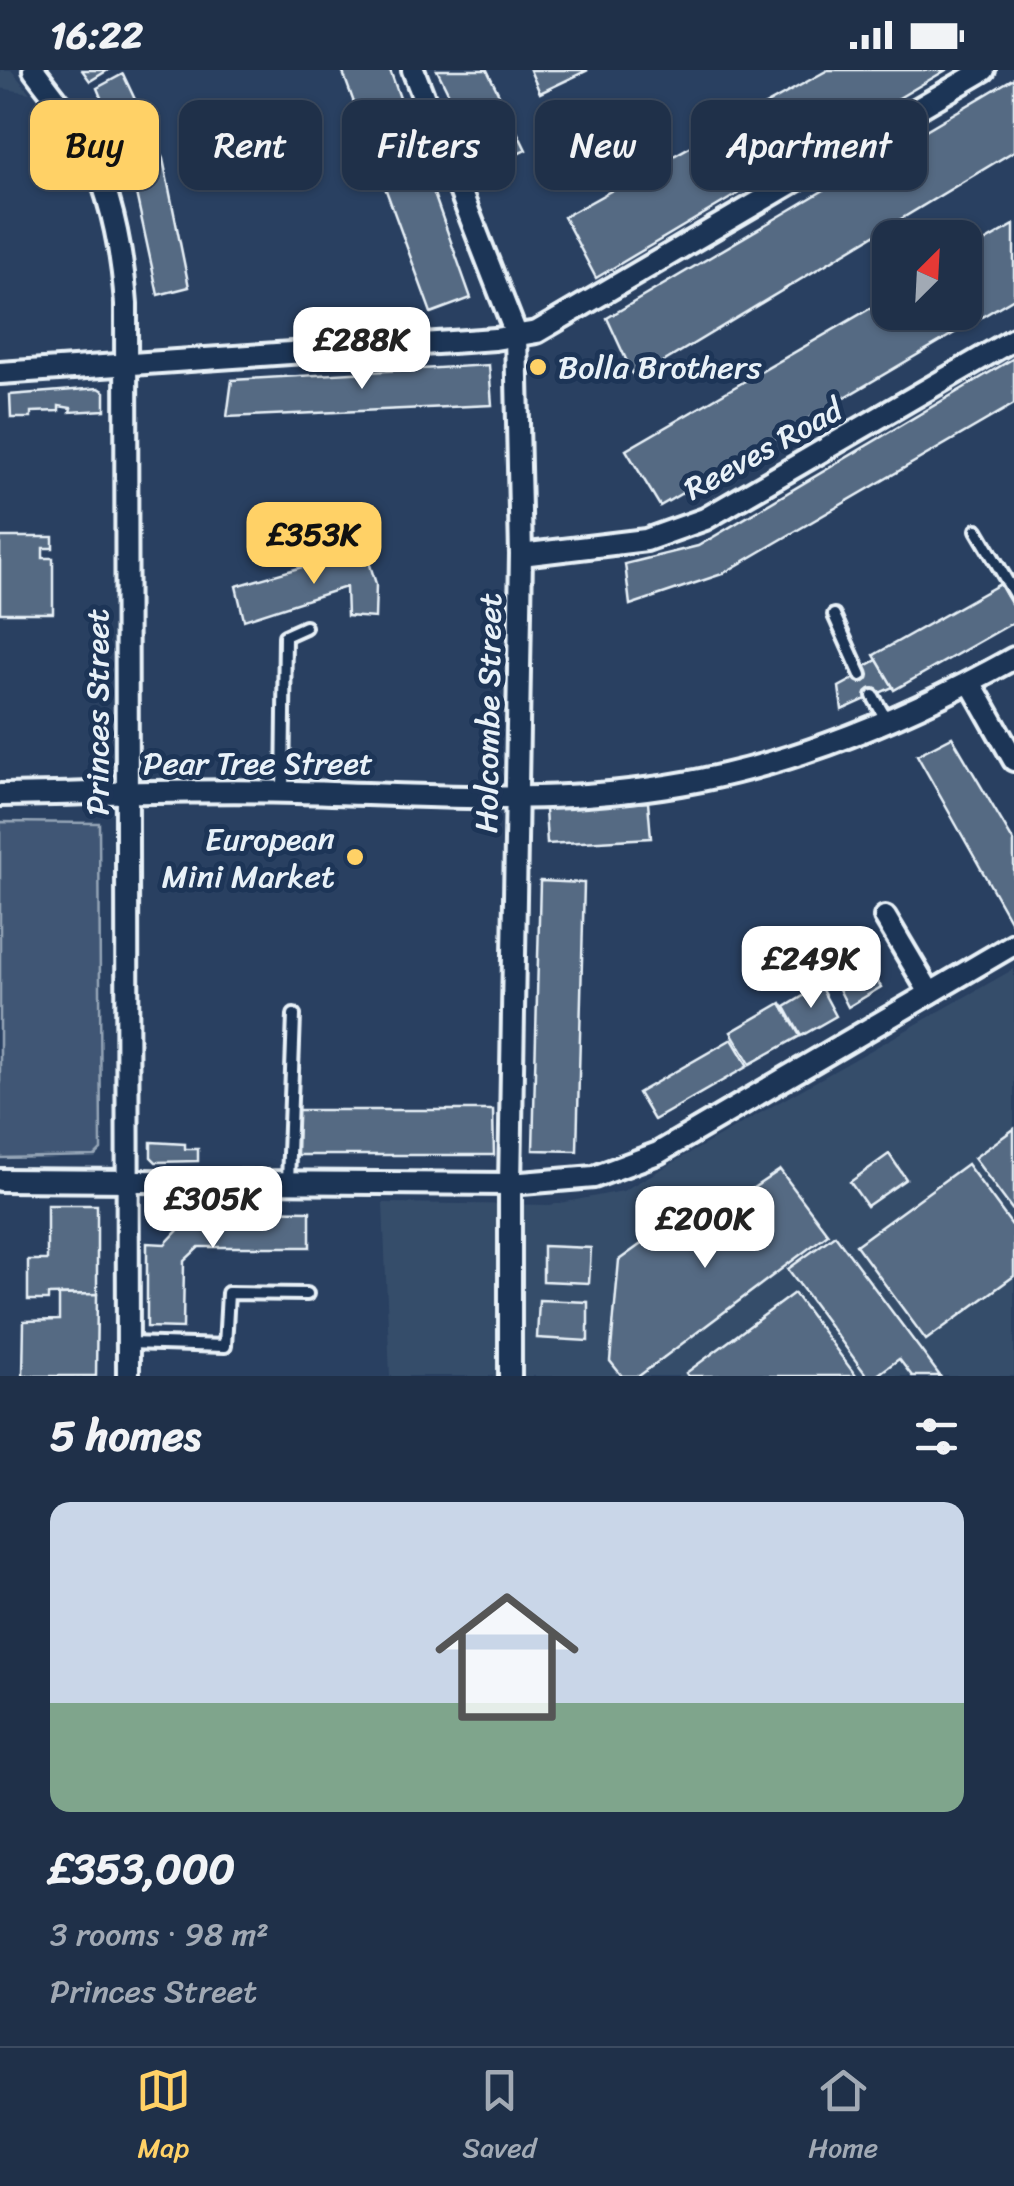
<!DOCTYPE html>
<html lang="en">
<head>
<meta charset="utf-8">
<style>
	body { margin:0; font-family:Sriracha,sans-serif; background:#273850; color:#f1f3f6; height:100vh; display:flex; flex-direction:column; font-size:38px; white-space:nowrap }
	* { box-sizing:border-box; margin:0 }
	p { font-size:32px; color:#a1a9b4 }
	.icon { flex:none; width:55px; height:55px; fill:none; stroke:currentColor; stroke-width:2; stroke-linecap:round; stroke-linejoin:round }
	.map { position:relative; height:1306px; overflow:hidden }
	.panel { display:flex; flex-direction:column; background:#1f3049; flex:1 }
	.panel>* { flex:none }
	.banner { position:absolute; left:30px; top:30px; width:955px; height:90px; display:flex; gap:20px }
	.needle { width:65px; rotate:24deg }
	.fabs { position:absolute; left:872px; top:150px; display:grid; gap:20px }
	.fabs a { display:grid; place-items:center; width:110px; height:110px; border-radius:20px; background:#1f3049; box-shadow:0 2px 8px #0004,0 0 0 2px #3c4b61; font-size:50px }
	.price { position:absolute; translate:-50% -85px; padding:0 22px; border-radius:20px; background:#fff; color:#222; font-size:32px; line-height:65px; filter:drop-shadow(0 2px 5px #0008) }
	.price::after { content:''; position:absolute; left:50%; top:60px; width:30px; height:22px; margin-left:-15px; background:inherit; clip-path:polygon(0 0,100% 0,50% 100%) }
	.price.selected { background:#ffd166; color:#111 }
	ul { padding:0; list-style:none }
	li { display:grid; align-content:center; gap:20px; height:530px; padding:0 50px }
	li span { display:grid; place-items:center; height:310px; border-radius:20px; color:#555 }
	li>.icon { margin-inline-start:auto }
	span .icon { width:180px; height:180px; fill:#fffc; stroke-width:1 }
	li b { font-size:42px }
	h2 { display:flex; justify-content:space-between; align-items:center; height:120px; padding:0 50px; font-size:42px }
	.pill { padding:0 35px; border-radius:20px; background:#1f3049; box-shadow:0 2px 8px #0004,0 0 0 2px #3c4b61; font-size:35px; line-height:90px }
	.pill.selected { background:#ffd166; color:#111 }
	.status { display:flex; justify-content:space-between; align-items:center; height:70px; padding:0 50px; background:#1f3049; direction:ltr }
	.status svg { height:28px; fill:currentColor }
	.tabs { display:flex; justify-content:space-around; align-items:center; height:140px; border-top:2px solid #3c4b61; background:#1f3049; font-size:28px; color:#a1a9b4 }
	.tabs a { display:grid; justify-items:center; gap:5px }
	.tabs .selected { color:#ffd166 }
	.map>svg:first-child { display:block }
	.built { fill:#364d6b }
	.green { fill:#415774; stroke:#94a4b6; stroke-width:2.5 }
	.building { fill:#556a83; stroke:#e8f1f8; stroke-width:2.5 }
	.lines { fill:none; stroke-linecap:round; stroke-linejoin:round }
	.lane-casing { stroke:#e8f1f8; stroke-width:18 }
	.street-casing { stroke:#e8f1f8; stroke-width:28 }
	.lane { stroke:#1d3557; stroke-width:10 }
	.street { stroke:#1d3557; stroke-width:20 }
	.poi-dot { fill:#ffd166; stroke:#1d3557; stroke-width:4 }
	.labels { text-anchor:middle; stroke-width:10; stroke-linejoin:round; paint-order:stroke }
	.poi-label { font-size:32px; fill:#e8f1f8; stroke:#1d3557; text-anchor:start }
	.street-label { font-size:32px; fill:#e8f1f8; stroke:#1d3557 }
</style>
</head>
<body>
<div class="status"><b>16:22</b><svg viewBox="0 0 49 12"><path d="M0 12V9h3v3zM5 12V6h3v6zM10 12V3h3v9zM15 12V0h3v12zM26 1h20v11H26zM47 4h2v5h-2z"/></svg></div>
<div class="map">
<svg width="1014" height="1306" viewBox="0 0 1014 1306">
	<rect width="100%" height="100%" fill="#294061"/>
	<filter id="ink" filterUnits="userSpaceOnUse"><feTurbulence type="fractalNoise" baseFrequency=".01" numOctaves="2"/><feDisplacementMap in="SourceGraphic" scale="20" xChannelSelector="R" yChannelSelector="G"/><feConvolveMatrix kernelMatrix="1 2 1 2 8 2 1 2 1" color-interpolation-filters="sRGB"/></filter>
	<g filter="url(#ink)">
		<!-- built -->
		<g class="built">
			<path d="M0,0H11L30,23L0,18Z"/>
			<path d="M1014,899V1306H390L383,1133L550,1135L623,1121Z"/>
		</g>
		<!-- green -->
		<path class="green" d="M0,752L99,753L101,1080L95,1086L0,1088Z"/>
		<!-- building -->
		<g class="building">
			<path d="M82,0H108L90,11Z"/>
			<path d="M342,0H390L471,228L431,243Z"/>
			<path d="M437,0H487L526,80L486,99Z"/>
			<path d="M530,0H588L540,23Z"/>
			<path d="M828,0H946L596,208L564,147Z"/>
			<path d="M123,4L163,89L189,217L158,225L131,100L97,18Z"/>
			<path d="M1014,8V81L635,309L607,248Z"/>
			<path d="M1014,155V228L660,436L626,380L890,227V242H965V183Z"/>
			<path d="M1014,288V334L722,504L630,535L625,494L698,476Z"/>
			<path d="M489,295L492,335L227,347L232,310Z"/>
			<path d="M99,318L105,322V340L70,342L71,338L59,336V341L31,342V348H11L10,325Z"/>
			<path d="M0,467H53V478H43V488H53V543H0Z"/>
			<path d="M365,479L376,514L375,548L347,546L346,517L244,550L236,516Z"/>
			<path d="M1000,514L1014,539V552L894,620L874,585Z"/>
			<path d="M877,590L893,617L842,640L839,617L861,605L864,597Z"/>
			<path d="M952,667L1014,772V850L1011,852L917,685Z"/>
			<path d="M648,732L651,768L547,774L545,739Z"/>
			<path d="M540,811L584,813L577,1081L533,1080Z"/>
			<path d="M864,887L881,917L848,937L832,905Z"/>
			<path d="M820,916L836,946L801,966L785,937Z"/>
			<path d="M781,933L800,966L750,994L731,962Z"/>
			<path d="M732,969L748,996L654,1050L638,1023Z"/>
			<path d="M297,1040H493L494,1085H297Z"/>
			<path d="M1014,1059V1142L974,1088Z"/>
			<path d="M151,1072L185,1074V1079H198V1091L156,1092L151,1087Z"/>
			<path d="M889,1084L906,1109L867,1136L850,1112Z"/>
			<path d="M967,1094L1014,1158V1206L926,1270L856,1175Z"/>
			<path d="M780,1100L828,1164L639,1306H622L610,1291L619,1190L686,1142L697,1156Z"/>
			<path d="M47,1135H97V1224L48,1225V1230H28V1190H47Z"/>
			<path d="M181,1139L310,1141V1177H199L184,1191L183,1258L147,1257V1173L165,1174L181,1157Z"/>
			<path d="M835,1165L940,1306H912L899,1289L876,1306H867L788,1199Z"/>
			<path d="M543,1176L591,1178L589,1213L543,1211Z"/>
			<path d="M794,1223L856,1306H688L686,1303Z"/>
			<path d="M97,1224L96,1306H23L24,1251L59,1250V1225Z"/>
			<path d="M539,1230L588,1232V1271L537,1268Z"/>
		</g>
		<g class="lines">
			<defs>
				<g id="lane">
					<path d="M977,460L1014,523"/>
					<path d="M834,545L861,605"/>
					<path d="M873,626L887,651"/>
					<path d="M283,721L285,566L305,557"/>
					<path d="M288,1112L294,945"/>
					<path d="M129,1273L225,1276L228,1223L307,1224"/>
				</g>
				<g id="street">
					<path d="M34,0C50,22 70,45 84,69C110,119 122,179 126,234L128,1306"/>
					<path d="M413,0L516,264L521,485L510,1114V1306"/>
					<path d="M0,303L495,269L537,262L984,0"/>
					<path d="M521,485L646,470L705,449L1014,269"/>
					<path d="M970,612L1014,690"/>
					<path d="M0,725C99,724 197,719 296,722C406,724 519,734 629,721C766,707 895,654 1014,588"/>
					<path d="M885,847L930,923"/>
					<path d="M0,1110L510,1114L594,1107L658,1083L1014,874"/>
				</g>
			</defs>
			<!-- lane casing -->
			<use href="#lane" class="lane-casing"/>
			<!-- street casing -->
			<use href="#street" class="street-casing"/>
			<!-- lane -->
			<use href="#lane" class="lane"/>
			<!-- street -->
			<use href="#street" class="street"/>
		</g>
	</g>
	<!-- markers -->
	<g class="poi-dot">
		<circle cx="538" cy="297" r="10"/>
		<circle cx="355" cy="787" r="10"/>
	</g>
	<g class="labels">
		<!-- poi labels -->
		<g class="poi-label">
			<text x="558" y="308">Bolla Brothers</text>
			<text x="335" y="780" text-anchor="end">European<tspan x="335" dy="37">Mini Market</tspan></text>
		</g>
		<!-- street labels -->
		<g class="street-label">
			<text transform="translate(763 379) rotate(-29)" y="11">Reeves Road</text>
			<text transform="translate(97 642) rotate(-90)" y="11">Princes Street</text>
			<text transform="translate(488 643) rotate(-89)" y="11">Holcombe Street</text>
			<text x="258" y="704">Pear Tree Street</text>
		</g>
	</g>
</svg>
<div class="fabs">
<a><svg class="needle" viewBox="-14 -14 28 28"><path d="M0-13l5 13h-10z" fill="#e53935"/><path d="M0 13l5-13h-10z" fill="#a1a9b4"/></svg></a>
</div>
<b class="price" style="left:362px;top:322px">£288K</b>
<b class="price selected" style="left:314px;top:517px">£353K</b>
<b class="price" style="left:811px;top:941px">£249K</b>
<b class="price" style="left:213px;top:1181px">£305K</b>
<b class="price" style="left:705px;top:1201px">£200K</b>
<div class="banner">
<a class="pill selected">Buy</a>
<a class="pill">Rent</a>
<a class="pill">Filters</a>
<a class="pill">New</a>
<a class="pill">Apartment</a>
</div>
</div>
<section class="panel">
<h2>5 homes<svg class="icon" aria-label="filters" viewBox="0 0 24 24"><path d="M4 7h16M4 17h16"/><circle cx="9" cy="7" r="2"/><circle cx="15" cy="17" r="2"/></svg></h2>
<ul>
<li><span style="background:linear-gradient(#c9d6e8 65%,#7fa58c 0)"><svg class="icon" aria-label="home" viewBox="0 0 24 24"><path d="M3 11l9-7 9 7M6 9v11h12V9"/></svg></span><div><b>£353,000</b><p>3 rooms · 98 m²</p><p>Princes Street</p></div></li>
</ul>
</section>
<nav class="tabs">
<a class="selected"><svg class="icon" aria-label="map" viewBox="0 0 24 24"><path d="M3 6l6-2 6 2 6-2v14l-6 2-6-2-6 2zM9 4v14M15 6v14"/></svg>Map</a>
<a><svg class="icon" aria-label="saved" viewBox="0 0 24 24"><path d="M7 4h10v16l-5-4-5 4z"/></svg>Saved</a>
<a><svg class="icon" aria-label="home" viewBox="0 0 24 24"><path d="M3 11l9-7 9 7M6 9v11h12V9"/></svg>Home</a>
</nav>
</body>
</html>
